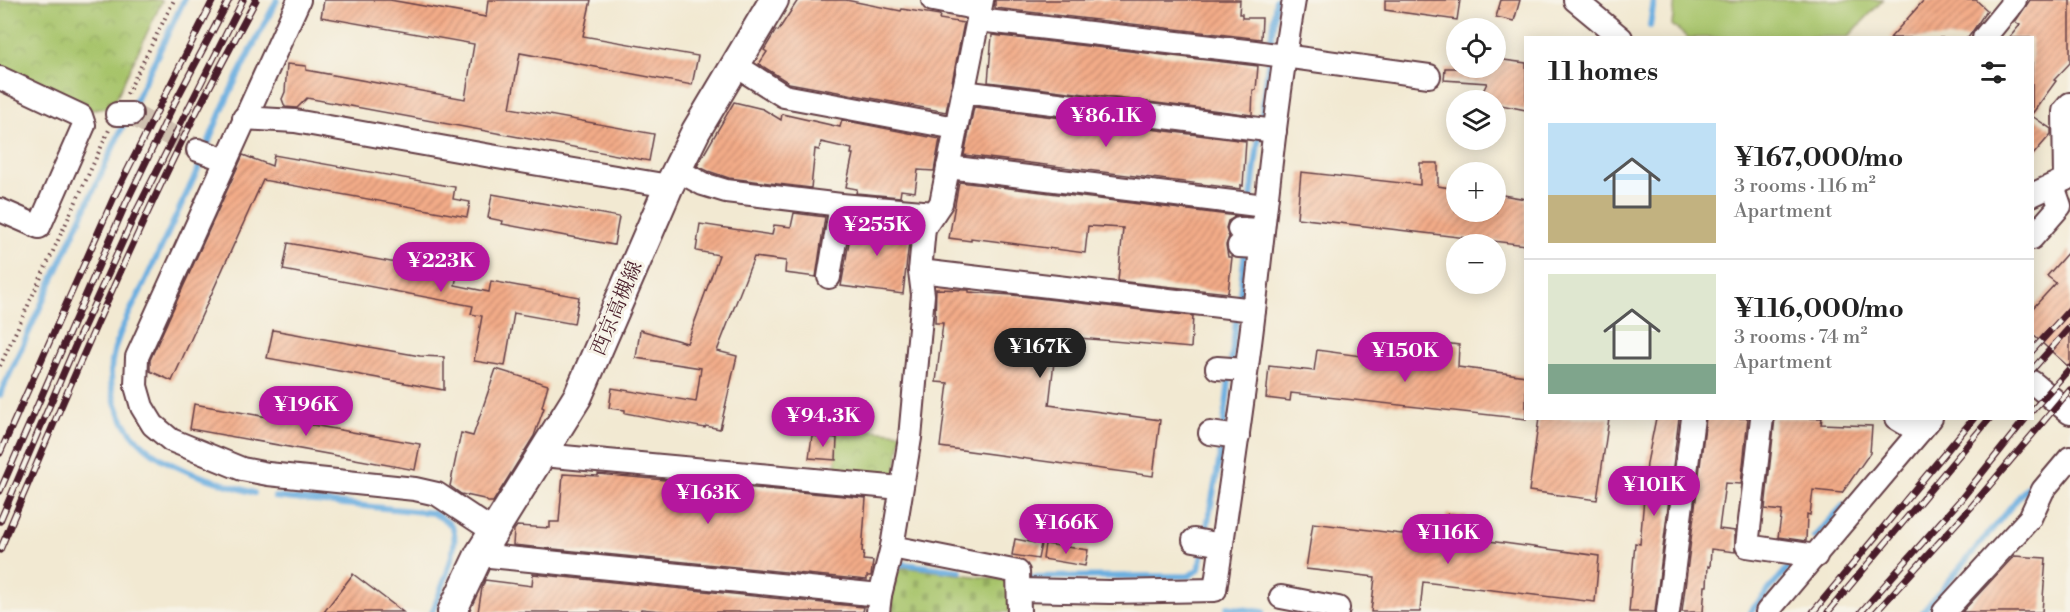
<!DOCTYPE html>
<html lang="en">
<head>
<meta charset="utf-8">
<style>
	body { margin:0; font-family:"Libre Bodoni","Noto Serif JP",serif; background:#f2f2f2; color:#222; height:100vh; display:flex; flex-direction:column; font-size:22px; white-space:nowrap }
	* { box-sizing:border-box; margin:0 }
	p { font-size:20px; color:#767676 }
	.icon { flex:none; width:33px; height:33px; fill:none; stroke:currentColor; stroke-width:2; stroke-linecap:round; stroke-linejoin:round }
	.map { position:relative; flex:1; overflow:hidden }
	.side { position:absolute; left:1524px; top:36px; width:510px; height:384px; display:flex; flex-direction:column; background:#fff; border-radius:0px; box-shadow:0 3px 15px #0003 }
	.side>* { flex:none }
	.tools { position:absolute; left:1446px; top:18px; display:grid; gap:12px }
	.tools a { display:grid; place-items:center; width:60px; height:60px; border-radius:50%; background:#fff; box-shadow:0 3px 15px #0003; font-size:30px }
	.price { position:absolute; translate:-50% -51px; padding:0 14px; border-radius:21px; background:#b5179e; color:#fff; font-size:20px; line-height:39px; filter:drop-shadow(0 2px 3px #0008) }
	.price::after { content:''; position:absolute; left:50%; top:36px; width:18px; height:14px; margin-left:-9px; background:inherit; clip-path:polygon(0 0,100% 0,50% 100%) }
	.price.current { background:#222; color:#fff }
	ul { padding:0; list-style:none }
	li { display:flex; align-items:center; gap:18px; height:150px; padding:0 24px }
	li+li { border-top:2px solid #e0e0e0 }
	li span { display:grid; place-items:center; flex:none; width:168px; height:120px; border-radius:0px; color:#555 }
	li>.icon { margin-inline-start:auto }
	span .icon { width:72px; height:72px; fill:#fffc; stroke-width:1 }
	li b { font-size:26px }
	h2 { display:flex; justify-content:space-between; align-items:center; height:72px; padding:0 24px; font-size:26px }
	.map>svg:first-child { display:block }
	.cemetery { fill:url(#cemetery-stones); stroke:#78724b; stroke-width:1.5 }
	.park { fill:url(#park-crowns); stroke:#78724b; stroke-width:1.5 }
	.garden { fill:#a7c46b; stroke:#78724b; stroke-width:1.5 }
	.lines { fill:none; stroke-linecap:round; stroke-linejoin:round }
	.stream { stroke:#6baee0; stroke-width:6 }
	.building { fill:url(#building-hatch) }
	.minor-tunnel { stroke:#d0c1b1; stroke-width:22; stroke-dasharray:22 11; stroke-linecap:butt }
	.minor-casing { stroke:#633d44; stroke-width:26 }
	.major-casing { stroke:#633d44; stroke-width:32 }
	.path { stroke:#633d44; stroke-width:4; stroke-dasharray:1.5 4.5; stroke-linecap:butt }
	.minor { stroke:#fff; stroke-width:22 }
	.major { stroke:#fff; stroke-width:28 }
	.rail-casing { stroke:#4a1f2b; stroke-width:7 }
	.rail { stroke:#f7f3e8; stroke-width:4.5; stroke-dasharray:14; stroke-linecap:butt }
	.labels { text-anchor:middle; stroke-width:6; stroke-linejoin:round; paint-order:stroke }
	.street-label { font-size:20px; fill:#4a1f2b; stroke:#f7f3e8 }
</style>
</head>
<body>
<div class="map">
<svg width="2070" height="612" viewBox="0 0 2070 612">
	<defs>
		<pattern id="cemetery-stones" width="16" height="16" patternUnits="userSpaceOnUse" patternTransform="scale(1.5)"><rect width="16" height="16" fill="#a7c46b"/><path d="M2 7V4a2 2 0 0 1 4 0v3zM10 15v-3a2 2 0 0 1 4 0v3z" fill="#91a85d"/></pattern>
		<pattern id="park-crowns" width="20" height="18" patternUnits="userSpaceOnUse" patternTransform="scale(1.5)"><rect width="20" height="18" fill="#a7c46b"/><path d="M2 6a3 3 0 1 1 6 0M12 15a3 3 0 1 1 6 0" fill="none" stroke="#91a85d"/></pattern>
		<pattern id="building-hatch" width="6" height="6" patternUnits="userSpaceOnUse" patternTransform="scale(1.5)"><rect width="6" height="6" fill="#f3ac88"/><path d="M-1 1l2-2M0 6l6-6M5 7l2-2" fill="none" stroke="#c78b6f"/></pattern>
	</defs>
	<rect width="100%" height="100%" fill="#f7f3e8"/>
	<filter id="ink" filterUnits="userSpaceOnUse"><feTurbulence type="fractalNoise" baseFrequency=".0167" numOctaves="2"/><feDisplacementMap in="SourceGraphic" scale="12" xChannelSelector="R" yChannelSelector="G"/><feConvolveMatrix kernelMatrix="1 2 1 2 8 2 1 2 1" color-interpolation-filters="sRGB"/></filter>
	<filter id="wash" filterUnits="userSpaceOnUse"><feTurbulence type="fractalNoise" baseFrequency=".008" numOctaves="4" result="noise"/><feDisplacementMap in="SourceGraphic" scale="24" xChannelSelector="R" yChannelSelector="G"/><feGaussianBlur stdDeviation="1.35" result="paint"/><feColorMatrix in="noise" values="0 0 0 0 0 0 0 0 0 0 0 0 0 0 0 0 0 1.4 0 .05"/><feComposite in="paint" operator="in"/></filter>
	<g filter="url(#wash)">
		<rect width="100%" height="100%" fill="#f2e9d2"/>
		<!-- cemetery -->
		<path class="cemetery" d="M904,567L1005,580L1013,595V612H891C893,598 890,575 904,567Z"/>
		<!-- park -->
		<g class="park">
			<path d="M0,0H159L162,1L112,107L92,110L0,67Z"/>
			<path d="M837,427L902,433L894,482L835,477Z"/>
		</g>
		<!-- garden -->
		<path class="garden" d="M1675,0H1883L1848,37L1688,38L1672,25Z"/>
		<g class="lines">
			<!-- stream -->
			<g class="stream">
				<path d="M1650,26L1654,0"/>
				<path d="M131,110L184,0"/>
				<path d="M1261,124L1276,0"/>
				<path d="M1251,199L1259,135"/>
				<path d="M1239,303L1245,251"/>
				<path d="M0,395L126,119"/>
				<path d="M254,493C219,482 173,471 145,447C123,428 110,401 111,371C112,342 130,312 143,286C162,245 182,204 201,163C220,106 250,52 277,0"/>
				<path d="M275,497L433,513C439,517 449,521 452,527C462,543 439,595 432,612"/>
				<path d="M1814,537L1843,506"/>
				<path d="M895,570L897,566L903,564L960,571"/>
				<path d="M1024,577L1189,576L1199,569L1220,457L1237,313"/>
				<path d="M1227,607L1263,612"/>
				<path d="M1750,612L1787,569"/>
				<path d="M1923,612L2058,450"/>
			</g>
		</g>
		<g id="blocks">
			<!-- building -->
			<g class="building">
				<path d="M324,0H390L486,17L488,0H591L583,36L698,56L692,85L520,53L510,108L654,134L649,161L307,98L297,108L285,107L282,99L285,92L287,64L306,66V70L465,99L474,44L321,17Z"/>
				<path d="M798,0H846L901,11L902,9L940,15L939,19L964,23L946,112L789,83L759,64L767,52L764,50L776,30L778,31Z"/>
				<path d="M995,0H1240L1239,14H1242V18H1262L1261,39L995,8Z"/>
				<path d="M1385,0H1460L1457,20L1385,10Z"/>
				<path d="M1501,0H1520L1514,21L1496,17Z"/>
				<path d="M1924,0H1976L1987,10L1968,38H1890Z"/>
				<path d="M2030,0H2070V63L2054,80L2056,81L2032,114V38H2009L2020,25L2015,22Z"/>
				<path d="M992,35L1258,66L1256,90H1253L1252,115L988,82Z"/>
				<path d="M1496,59L1526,63V110L1496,104V100H1479L1487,83L1444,80L1445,68H1496Z"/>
				<path d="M734,102L763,109L781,120L782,114L840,127L842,120L940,139L934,171L918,170L915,192L901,190L900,197L856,193L857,189L846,187L853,154H851L852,149L821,142L819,150L815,149L811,188L729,178L708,171L697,166Z"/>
				<path d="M974,107L1246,141L1243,186L1241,185V189L964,155Z"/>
				<path d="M2032,116L2051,129V134L2032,156Z"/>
				<path d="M243,155L272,166L274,155L455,187L453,199L470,202L467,217L263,180L172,381L150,371V360Z"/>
				<path d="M1420,163H1438V186L1456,189V212H1496V194L1526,199V245L1297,218L1301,172L1420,185Z"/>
				<path d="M959,182L1237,216L1228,221L1226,228L1229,237L1226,245L1228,257H1232L1228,293L1118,281L1123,228L1088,226L1085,253L971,238V241L949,238Z"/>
				<path d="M492,194L619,217L614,245L502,224L503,221L488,218Z"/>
				<path d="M794,213L825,217L816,277L785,273L786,261L754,257L717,351L737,356L720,429L706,426L705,428L625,413V410L609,408L612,388L696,402L701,368L636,358L640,330L687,343L719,255L696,251L700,224L772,235L774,225L791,227Z"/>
				<path d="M853,220L911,225L903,294L841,286Z"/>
				<path d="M288,243L440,271V272L457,275L455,285L489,292L491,281L579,297L574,324L514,313L505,366L474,361L482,316L471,314L473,306L283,270Z"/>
				<path d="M2070,250V368L2032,334V309L2056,283L2047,276Z"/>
				<path d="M936,289L966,290H969V292L1012,295L1193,316L1191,348L1057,336L1049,405L1160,420L1153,476L940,447L948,383L936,382L943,323H935Z"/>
				<path d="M273,330L420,356L444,357V390L267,358Z"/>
				<path d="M1436,342L1459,345L1458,367L1526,376V419L1291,393L1290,401L1266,398L1269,366L1314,371L1317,350L1435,366Z"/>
				<path d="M496,369L548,385L542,407L544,408L534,436L493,502H488L484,499L461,494L450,486L461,433L473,436Z"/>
				<path d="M194,404L420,444L415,470L190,429Z"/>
				<path d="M1539,418H1609L1597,500L1529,491Z"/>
				<path d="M1656,418H1679L1655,612H1629L1635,543L1640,544L1647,463Z"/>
				<path d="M1706,418H1748L1741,484L1725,483L1719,529L1735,531V552L1711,549L1710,567L1708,566L1707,586H1705L1703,612H1682Z"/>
				<path d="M1775,418H1822L1821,424L1872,426L1870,453L1842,493L1813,490L1810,515L1807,514L1806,541L1778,537L1782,511L1765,509Z"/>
				<path d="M812,436L837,438L836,460L809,458Z"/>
				<path d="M563,474L598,476V474L866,498L862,552H864L863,560L873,561L871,576H867V580L513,545L514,530L517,526L550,528V522H559Z"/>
				<path d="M1447,514L1467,516V538L1599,556L1595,602L1423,582L1420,612H1371L1375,577L1306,569L1313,523L1442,539Z"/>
				<path d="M1015,539L1041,544L1038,559L1012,555Z"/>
				<path d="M1045,544L1088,550L1085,566L1043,559Z"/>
				<path d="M2014,556L2046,558L2042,612H1962Z"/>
				<path d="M353,574L403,612H324Z"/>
				<path d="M533,574L864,607L863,612H671L641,609L640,612H478L482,588L485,580L532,586Z"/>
			</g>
		</g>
	</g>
	<g filter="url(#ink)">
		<use href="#blocks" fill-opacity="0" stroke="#633d44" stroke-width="1.5"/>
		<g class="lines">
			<!-- minor-tunnel -->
			<path class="minor-tunnel" d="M131,114L198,150"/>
			<defs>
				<g id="minor">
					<path d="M299,0L137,357L136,386L142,407L153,425L171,440L242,469L268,474L415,489L437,494L493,531"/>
					<path d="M933,0L980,9"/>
					<path d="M1575,0L1621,38"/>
					<path d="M978,20L1255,52L1429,76"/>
					<path d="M1984,38L2015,0"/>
					<path d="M735,65L784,96L956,128"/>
					<path d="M0,78L81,116L84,125L39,227L0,210"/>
					<path d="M963,92L1275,131"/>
					<path d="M117,114H131"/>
					<path d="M244,118L295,121L491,156L669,186"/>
					<path d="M198,150L226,160"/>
					<path d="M948,167L1265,206"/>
					<path d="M677,170L703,184L726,191L841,205L934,213"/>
					<path d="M2065,179L2064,111L2070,104"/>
					<path d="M2032,195L2066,179"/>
					<path d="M1239,229L1262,230"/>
					<path d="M2032,238L2060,206L2053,186"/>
					<path d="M1239,246L1260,247"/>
					<path d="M920,271L1254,310"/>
					<path d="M829,277L841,205"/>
					<path d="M1217,368L1246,370"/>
					<path d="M2032,382L2070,413"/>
					<path d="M1762,418L1747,546L1816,556"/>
					<path d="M1896,418L1919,432"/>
					<path d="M1210,433L1238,437"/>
					<path d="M542,453L553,456L901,488"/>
					<path d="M1194,540L1222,545"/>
					<path d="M892,547L1018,572L1019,612"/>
					<path d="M479,555L880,595"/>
					<path d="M1020,590L1110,592L1215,590C1229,497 1243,404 1254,311C1266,207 1276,103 1294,0"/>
					<path d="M1281,597L1338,608L1337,612"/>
					<path d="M878,612L880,595L892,547L910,438L923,295L920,271L924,228L941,203L982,0"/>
					<path d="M1668,612L1693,418"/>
					<path d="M1767,612L1931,418"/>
					<path d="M1944,612L2030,518L2043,490L2070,458"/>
				</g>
				<path id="major" d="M452,612L479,555L578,396L669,186L696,131L774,0"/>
			</defs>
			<!-- minor casing -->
			<use href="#minor" class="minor-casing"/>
			<!-- major casing -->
			<use href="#major" class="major-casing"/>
			<!-- path -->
			<g class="path">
				<path d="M127,94L174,0"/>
				<path d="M0,366L109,130"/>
			</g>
			<!-- minor -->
			<use href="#minor" class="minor"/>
			<!-- major -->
			<use href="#major" class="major"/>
			<defs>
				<g id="rail">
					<path d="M2032,351L2070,309"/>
					<path d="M2032,370L2070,327"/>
					<path d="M2032,411L2070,368"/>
					<path d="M0,453L114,197L213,0"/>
					<path d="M0,491L126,203L175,102L229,0"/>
					<path d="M0,521L79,337L138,208L243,0"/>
					<path d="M0,550C62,404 123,258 194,117C214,78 235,39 256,0"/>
					<path d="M1813,612L1974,418"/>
					<path d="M1828,612L1990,418"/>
					<path d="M1861,612L1962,498L2026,418"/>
					<path d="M1876,612L1973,505L2070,390"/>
				</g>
			</defs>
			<!-- rail casing -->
			<use href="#rail" class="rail-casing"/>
			<!-- rail -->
			<use href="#rail" class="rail"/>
		</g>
	</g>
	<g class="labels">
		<!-- street labels -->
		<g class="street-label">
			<text transform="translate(616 308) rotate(-67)" y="7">西京高槻線</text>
		</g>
	</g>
</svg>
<div class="tools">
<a><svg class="icon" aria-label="locate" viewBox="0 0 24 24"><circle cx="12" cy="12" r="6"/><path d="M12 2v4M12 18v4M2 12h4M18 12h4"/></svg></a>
<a><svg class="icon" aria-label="layers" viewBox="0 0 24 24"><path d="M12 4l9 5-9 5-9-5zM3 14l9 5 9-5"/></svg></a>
<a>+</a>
<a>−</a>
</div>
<b class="price" style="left:1106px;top:148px">¥86.1K</b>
<b class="price" style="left:877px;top:257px">¥255K</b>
<b class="price" style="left:441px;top:293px">¥223K</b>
<b class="price current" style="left:1040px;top:379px">¥167K</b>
<b class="price" style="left:1405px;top:383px">¥150K</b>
<b class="price" style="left:306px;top:437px">¥196K</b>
<b class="price" style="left:823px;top:448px">¥94.3K</b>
<b class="price" style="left:1654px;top:517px">¥101K</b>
<b class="price" style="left:708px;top:525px">¥163K</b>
<b class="price" style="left:1066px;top:555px">¥166K</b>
<b class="price" style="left:1448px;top:565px">¥116K</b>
<section class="side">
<h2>11 homes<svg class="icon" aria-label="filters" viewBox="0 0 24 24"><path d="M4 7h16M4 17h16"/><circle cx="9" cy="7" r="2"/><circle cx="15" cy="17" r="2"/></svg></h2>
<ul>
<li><span style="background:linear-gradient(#bfe0f5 60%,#c2b280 0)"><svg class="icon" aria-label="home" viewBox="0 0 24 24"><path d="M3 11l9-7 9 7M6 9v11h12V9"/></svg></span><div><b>¥167,000/mo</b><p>3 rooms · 116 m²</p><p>Apartment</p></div></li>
<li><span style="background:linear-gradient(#dfe7d0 75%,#7fa58c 0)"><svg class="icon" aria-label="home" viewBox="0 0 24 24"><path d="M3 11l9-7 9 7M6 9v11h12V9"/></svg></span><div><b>¥116,000/mo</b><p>3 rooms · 74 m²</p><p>Apartment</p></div></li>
</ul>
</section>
</div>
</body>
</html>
